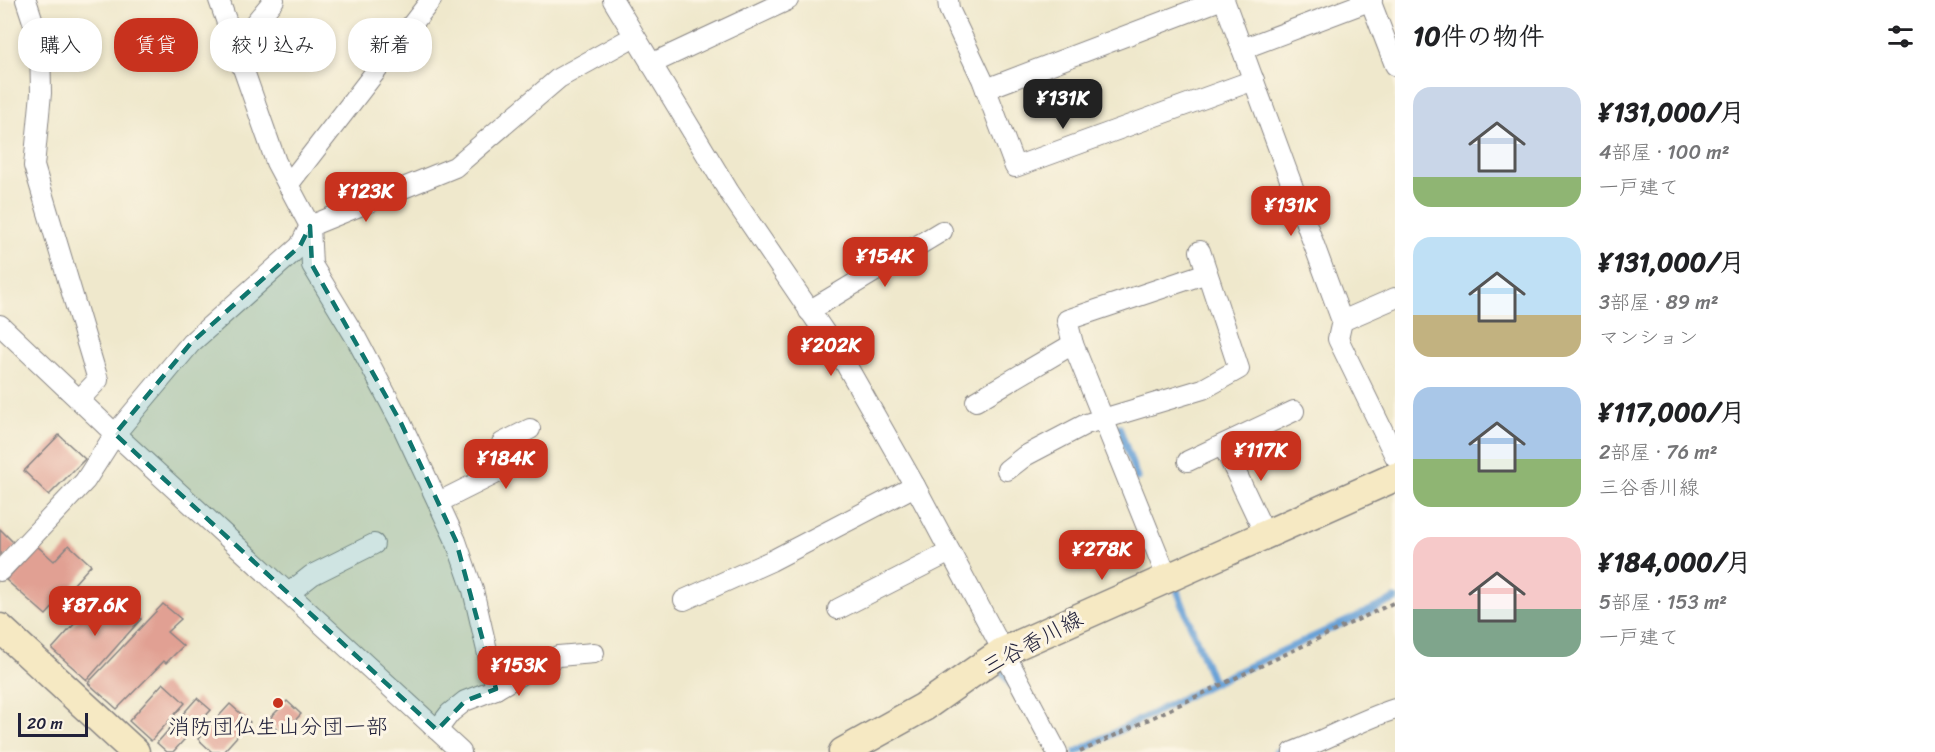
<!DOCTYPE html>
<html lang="ja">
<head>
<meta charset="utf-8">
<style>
	body { margin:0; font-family:Sriracha,"Klee One",sans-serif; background:#f2f2f2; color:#202124; height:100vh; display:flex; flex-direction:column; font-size:22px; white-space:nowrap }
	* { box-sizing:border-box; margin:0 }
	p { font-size:20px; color:#757577 }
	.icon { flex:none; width:33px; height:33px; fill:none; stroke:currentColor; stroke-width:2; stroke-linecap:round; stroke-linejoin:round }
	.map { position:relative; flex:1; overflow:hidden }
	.details { display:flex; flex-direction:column; background:#fff; width:540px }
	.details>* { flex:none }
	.banner { position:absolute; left:18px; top:18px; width:570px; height:54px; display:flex; gap:12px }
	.scale { position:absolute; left:18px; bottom:15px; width:70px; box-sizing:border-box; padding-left:6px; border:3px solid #22223b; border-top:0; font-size:16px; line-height:21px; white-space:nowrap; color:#22223b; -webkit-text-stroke:4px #fcf5e5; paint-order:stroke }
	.price { position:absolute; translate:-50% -51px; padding:0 14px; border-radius:12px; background:#c8321e; color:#fff; font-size:20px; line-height:39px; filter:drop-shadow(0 2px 3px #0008) }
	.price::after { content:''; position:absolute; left:50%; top:36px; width:18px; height:14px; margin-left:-9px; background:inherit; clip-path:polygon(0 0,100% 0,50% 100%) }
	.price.active { background:#222; color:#fff }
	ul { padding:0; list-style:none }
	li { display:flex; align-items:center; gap:18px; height:150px; padding:0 18px }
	li span { display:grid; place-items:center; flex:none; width:168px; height:120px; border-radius:18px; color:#555 }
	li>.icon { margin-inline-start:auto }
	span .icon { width:72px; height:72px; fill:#fffc; stroke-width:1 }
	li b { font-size:26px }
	h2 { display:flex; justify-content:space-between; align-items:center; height:72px; padding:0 18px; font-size:26px }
	.chip { padding:0 21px; border-radius:24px; background:#fff; box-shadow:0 3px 9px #0003; font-size:21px; line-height:54px }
	.chip.active { background:#c8321e; color:#fff }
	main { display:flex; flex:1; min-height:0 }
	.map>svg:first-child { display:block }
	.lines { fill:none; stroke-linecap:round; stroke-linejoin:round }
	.stream { stroke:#68a1d7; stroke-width:7 }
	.building { fill:#e1a093 }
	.minor-casing { stroke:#888584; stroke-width:22 }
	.secondary-casing { stroke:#888584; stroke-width:31 }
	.path { stroke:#888584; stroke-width:4; stroke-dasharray:4.5 4.5; stroke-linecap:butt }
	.minor { stroke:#fff; stroke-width:20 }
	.secondary { stroke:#f6e9c3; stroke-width:28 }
	.marked { fill:#0f766e; fill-opacity:0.2; stroke:#0f766e; stroke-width:4.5; stroke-dasharray:12 8; stroke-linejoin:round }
	.poi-dot { fill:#c8321e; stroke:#fcf5e5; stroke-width:2 }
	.labels { text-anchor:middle; stroke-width:6; stroke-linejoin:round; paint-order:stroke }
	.street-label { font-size:22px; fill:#22223b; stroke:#fcf5e5 }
	.poi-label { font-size:22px; fill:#22223b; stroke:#fcf5e5 }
</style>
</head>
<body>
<main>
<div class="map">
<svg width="1395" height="752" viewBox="0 0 1395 752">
	<rect width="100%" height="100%" fill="#fcf5e5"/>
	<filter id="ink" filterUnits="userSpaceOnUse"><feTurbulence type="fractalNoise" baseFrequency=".0167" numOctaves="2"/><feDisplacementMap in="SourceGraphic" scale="12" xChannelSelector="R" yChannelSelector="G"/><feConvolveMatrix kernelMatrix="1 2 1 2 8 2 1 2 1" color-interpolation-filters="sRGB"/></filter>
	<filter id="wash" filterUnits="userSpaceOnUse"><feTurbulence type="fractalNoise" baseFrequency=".008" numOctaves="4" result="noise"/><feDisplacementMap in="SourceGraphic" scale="24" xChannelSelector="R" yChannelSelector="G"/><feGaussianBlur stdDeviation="1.35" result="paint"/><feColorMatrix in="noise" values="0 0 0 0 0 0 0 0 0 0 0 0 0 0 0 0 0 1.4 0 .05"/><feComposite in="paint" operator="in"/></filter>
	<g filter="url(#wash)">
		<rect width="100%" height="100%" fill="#efe8cc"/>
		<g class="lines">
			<!-- stream -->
			<g class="stream">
				<path d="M1119,427L1137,478"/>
				<path d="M1174,582L1213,683"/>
				<path d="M998,665L1011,685"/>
				<path d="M1076,752L1213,683L1395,599"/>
				<path d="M1276,752L1291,746"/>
			</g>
		</g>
		<g id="blocks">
			<!-- building -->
			<g class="building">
				<path d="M59,435L85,459L49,495L24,471Z"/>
				<path d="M0,529L17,546L0,563Z"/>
				<path d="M69,545L91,565L46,615L6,580L37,546L54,561Z"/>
				<path d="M94,602L104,611L110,604L118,611L124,604L141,619L87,680L52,649Z"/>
				<path d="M163,604L181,619L167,632L183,646L166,663L164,661L117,709L88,683Z"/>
				<path d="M163,683L185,703L151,741L129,721Z"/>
				<path d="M197,698L211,710L173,752H167L157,743Z"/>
				<path d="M287,701L301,714L282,734L268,720Z"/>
				<path d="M230,704L250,722L223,752H212L198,739Z"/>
			</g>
		</g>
	</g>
	<g filter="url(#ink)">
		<use href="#blocks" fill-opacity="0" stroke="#888584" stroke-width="1.5"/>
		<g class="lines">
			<defs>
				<g id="minor">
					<path d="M26,0L40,43L41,93L34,166L98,380L79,400"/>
					<path d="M219,0L276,162L310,226L455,167L559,78L633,37"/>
					<path d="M613,0L729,192L844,361L915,486L1057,752"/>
					<path d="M948,0L949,9L982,79L1015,167L1254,80"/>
					<path d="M1224,0L1342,321L1338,339L1395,456"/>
					<path d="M1370,0L1395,65"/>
					<path d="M235,47L274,0"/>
					<path d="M1242,49L1372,0"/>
					<path d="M651,64L788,0"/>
					<path d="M986,89L1220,0"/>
					<path d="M288,185L431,0"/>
					<path d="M310,226L312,265L356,338L401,423L456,541L473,590L496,689"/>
					<path d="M809,311L942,231"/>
					<path d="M1342,321L1395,298"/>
					<path d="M0,325L115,434L461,752"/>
					<path d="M976,401L1073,344"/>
					<path d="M1223,445L1265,534"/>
					<path d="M1188,461L1294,411"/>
					<path d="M1007,470L1025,456L1086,424L1203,389L1239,369L1200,251"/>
					<path d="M439,502L513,465L502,443L530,429"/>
					<path d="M0,571L85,481L115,434L191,343L300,246L310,226"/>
					<path d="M1167,577L1073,344L1067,320L1207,273"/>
					<path d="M289,593L312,575L374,544"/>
					<path d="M684,600L771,561L915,486"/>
					<path d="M838,609L950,552"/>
					<path d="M437,730L450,713L465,701L496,689L530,669L558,656L594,653"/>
					<path d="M1293,752C1328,739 1360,720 1395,709"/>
				</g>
				<g id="secondary">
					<path d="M0,628L135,752"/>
					<path d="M843,752L924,707L1002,652L1395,477"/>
				</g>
			</defs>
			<!-- minor casing -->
			<use href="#minor" class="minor-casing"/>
			<!-- secondary casing -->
			<use href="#secondary" class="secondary-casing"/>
			<!-- path -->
			<path class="path" d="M1080,752L1395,602"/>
			<!-- minor -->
			<use href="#minor" class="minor"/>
			<!-- secondary -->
			<use href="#secondary" class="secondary"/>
		</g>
	</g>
	<!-- marked area -->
	<path class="marked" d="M310,226L312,265L401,423L456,541L496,689L465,701L437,730L115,434L191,343L300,246Z"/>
	<!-- markers -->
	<circle class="poi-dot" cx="278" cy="703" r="6"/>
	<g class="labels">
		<!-- street labels -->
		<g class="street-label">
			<text transform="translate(1032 642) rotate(-28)" y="8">三谷香川線</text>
		</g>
		<!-- poi labels -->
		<g class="poi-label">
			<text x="278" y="734">消防団仏生山分団一部</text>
		</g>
	</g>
</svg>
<div class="scale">20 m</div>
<b class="price active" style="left:1063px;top:130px">¥131K</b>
<b class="price" style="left:366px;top:223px">¥123K</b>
<b class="price" style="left:1291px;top:237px">¥131K</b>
<b class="price" style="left:885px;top:288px">¥154K</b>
<b class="price" style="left:831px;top:377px">¥202K</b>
<b class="price" style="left:1261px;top:482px">¥117K</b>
<b class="price" style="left:506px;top:490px">¥184K</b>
<b class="price" style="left:1102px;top:581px">¥278K</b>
<b class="price" style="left:95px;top:637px">¥87.6K</b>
<b class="price" style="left:519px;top:697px">¥153K</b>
<div class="banner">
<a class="chip">購入</a>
<a class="chip active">賃貸</a>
<a class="chip">絞り込み</a>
<a class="chip">新着</a>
</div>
</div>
<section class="details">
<h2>10件の物件<svg class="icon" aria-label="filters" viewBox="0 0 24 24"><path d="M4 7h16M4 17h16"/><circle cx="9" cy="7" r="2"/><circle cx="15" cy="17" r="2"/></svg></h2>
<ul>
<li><span style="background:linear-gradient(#c9d6e8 75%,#8fb573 0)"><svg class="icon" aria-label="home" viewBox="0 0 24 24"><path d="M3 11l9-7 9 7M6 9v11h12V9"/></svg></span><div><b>¥131,000/月</b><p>4部屋 · 100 m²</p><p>一戸建て</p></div></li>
<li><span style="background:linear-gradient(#bfe0f5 65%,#c2b280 0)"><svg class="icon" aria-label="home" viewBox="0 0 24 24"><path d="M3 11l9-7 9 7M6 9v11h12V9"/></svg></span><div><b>¥131,000/月</b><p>3部屋 · 89 m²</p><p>マンション</p></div></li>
<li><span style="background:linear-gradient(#a9c7e8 60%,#8fb573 0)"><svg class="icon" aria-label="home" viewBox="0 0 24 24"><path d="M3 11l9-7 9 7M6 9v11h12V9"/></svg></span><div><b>¥117,000/月</b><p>2部屋 · 76 m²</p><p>三谷香川線</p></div></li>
<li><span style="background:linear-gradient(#f6c9c9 60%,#7fa58c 0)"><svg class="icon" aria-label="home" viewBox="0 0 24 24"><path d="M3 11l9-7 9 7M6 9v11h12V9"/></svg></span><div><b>¥184,000/月</b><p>5部屋 · 153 m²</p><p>一戸建て</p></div></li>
</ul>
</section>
</main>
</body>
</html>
